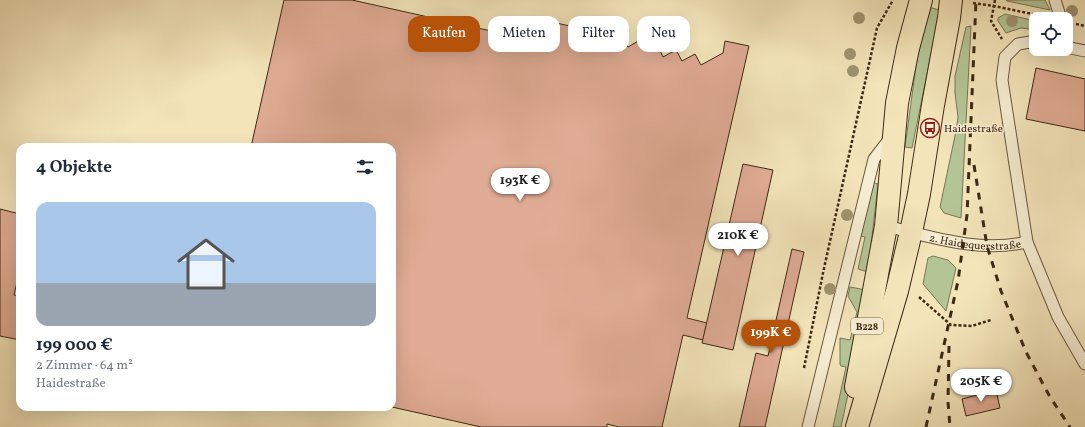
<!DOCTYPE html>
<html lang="de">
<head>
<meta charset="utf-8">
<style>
	body { margin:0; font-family:Vollkorn,serif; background:#f2f2f3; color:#1f2937; height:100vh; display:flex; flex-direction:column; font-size:15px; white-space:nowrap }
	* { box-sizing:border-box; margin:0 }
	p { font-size:13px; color:#747a83 }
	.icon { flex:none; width:22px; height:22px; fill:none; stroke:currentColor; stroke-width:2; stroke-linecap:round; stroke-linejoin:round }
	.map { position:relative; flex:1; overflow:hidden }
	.panel { position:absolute; left:16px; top:143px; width:380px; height:268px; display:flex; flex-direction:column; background:#fff; border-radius:12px; box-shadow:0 4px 16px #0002 }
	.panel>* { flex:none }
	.banner { position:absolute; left:408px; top:16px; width:380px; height:36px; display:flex; gap:8px }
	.controls { position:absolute; left:1029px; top:12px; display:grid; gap:8px }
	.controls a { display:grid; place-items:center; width:44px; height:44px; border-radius:8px; background:#fff; box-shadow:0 4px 16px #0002; font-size:20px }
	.price { position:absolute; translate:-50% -34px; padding:0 9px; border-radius:14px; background:#fff; color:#222; font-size:13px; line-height:26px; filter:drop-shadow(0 1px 2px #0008) }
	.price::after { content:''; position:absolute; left:50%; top:24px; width:12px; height:9px; margin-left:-6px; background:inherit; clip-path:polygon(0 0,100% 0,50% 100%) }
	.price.active { background:#b45309; color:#fff }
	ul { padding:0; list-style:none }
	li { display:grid; align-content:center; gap:8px; height:212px; padding:0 20px }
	li span { display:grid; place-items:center; height:124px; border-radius:12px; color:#555 }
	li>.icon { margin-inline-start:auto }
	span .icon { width:72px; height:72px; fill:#fffc; stroke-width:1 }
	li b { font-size:17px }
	h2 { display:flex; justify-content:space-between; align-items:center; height:48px; padding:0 20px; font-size:17px }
	.pill { padding:0 14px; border-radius:12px; background:#fff; box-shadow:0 4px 16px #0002; font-size:14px; line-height:36px }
	.pill.active { background:#b45309; color:#fff }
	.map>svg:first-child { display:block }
	.green { fill:#b4c595; stroke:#797754 }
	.building { fill:#dfab94; stroke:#3e2914 }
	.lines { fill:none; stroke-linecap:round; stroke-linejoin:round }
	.service-casing { stroke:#6b583e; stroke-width:13 }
	.primary-casing { stroke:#3e2914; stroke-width:24 }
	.path { stroke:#3e2914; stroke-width:2.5; stroke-dasharray:3 2; stroke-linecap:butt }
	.service { stroke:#f7edd2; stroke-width:11 }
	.primary { stroke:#f3e4ba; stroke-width:22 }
	.rail { stroke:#3e2914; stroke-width:3; stroke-dasharray:7 7; stroke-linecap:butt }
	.tree { fill:#a09370 }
	.labels { text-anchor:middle; stroke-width:3; stroke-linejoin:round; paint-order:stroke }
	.shield { fill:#f7edd2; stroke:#76644d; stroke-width:1 }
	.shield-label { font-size:10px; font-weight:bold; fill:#3e2914 }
	.poi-label { font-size:11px; fill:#3e2914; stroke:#f7edd2; text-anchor:start }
	.street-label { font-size:11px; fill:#3e2914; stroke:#f7edd2 }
</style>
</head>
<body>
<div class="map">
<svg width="1085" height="427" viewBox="0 0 1085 427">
	<rect width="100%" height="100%" fill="#f3e4ba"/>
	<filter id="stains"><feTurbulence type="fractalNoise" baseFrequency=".005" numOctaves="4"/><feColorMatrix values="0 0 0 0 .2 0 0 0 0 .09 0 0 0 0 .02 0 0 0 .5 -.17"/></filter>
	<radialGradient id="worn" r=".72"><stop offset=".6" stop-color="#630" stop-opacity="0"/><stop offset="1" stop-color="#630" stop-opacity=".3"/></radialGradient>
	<!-- green -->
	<g class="green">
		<path d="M1006,0H1045L1050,10L1007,1Z"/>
		<path d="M928,7L940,10L912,148L905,147L916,66Z"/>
		<path d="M1005,14L1036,21V30L1021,28L1006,33L998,21V18Z"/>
		<path d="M971,26L961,218L944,213L940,207L956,131L958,117L955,93V76L966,27Z"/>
		<path d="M871,182L878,184L868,272L858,269L865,237L860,236Z"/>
		<path d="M933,256L948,260L956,268L946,311L923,284L928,258Z"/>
		<path d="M850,287L866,290L851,380L841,427H833L846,367L841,366L840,364V338L850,340L857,312L848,296Z"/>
	</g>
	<!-- building -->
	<g class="building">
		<path d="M284,0H352L536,41L542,20L622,37L628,47L640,40L646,51L658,46L663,57L676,50L682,61L695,54L701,65L723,53L725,41L749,46L687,318L707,323L703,340L683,335L662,427H619L607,424V427H481L392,407V147H251Z"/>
		<path d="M1036,68L1085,79V131L1026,119Z"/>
		<path d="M743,164L773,170L733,350L702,343Z"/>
		<path d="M0,209L20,214V269L14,295L20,296V340L0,336Z"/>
		<path d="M792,249L804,252L765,427H739L756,353L768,356Z"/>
		<path d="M996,390L1000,408L966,416L962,399Z"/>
	</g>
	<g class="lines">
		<defs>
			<g id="service">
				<path d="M1055,0L1061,19"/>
				<path d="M1066,47L1085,51"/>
				<path id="s1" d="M886,226C932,237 979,253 1027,242L1058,317L1085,364"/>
				<path d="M1027,242L1002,80L1005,57L1018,44L1036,41"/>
				<path d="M808,427L874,159L891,137"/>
			</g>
			<g id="primary">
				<path d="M856,387L886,226L897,103L908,48L921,0"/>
				<path d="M857,427L897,291L911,232L919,194L933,105L949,18L951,0"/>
			</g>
		</defs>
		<!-- service casing -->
		<use href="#service" class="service-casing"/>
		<!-- primary casing -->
		<use href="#primary" class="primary-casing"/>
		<!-- path -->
		<g class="path">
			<path d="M995,0L991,21L1002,39"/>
			<path d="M973,3L994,6L1042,16"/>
			<path d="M1076,24L1085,26"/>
			<path d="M919,297L951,325L972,326L991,320"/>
			<path d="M804,368L823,273L877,28L893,0"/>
		</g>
		<!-- service -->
		<use href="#service" class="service"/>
		<!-- primary -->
		<use href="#primary" class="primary"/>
		<!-- rail -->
		<g class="rail">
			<path d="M974,165L987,246L1001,291L1026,352L1050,397L1070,427"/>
			<path d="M949,346L948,402L950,427"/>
			<path d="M926,427L958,281L967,215L976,0"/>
		</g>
	</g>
	<!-- trees -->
	<g class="tree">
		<circle cx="1072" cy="11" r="6"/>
		<circle cx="859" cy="18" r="6"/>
		<circle cx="1012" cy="21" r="6"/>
		<circle cx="531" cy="22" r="6"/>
		<circle cx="850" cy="54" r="6"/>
		<circle cx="853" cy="71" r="6"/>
		<circle cx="847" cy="215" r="6"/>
		<circle cx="830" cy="289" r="6"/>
	</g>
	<!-- icons -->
	<defs>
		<symbol id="bus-ring" viewBox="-11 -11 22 22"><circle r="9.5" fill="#f7edd2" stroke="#8f2418" stroke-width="1.5"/><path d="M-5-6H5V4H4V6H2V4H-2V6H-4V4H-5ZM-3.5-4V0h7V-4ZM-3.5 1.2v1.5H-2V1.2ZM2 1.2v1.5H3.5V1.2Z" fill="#8f2418"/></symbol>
	</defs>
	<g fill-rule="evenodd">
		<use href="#bus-ring" x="919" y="117" width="22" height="22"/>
	</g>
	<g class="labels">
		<!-- shield labels -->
		<rect class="shield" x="851" y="318" width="32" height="16" rx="3"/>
		<g class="shield-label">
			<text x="867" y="330">B228</text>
		</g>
		<!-- poi labels -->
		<g class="poi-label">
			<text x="944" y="132">Haidestraße</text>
		</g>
		<!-- street labels -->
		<g class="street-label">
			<text dy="4" stroke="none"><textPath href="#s1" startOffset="91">2. Haidequerstraße</textPath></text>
		</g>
	</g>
	<rect width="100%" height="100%" filter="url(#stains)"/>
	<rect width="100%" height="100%" fill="url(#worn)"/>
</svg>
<div class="controls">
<a><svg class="icon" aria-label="locate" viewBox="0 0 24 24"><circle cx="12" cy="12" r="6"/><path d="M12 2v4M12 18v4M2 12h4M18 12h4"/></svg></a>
</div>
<b class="price" style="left:520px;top:202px">193K €</b>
<b class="price" style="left:738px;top:257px">210K €</b>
<b class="price active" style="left:771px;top:354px">199K €</b>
<b class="price" style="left:981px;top:403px">205K €</b>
<div class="banner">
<a class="pill active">Kaufen</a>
<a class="pill">Mieten</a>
<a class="pill">Filter</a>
<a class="pill">Neu</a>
</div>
<section class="panel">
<h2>4 Objekte<svg class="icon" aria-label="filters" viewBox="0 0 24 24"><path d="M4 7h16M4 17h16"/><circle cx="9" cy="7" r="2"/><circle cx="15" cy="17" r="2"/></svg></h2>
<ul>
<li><span style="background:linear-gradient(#a9c7e8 65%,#9aa5b1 0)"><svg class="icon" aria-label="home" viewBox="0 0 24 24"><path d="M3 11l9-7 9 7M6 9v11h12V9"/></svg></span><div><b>199 000 €</b><p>2 Zimmer · 64 m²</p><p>Haidestraße</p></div></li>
</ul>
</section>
</div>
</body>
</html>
